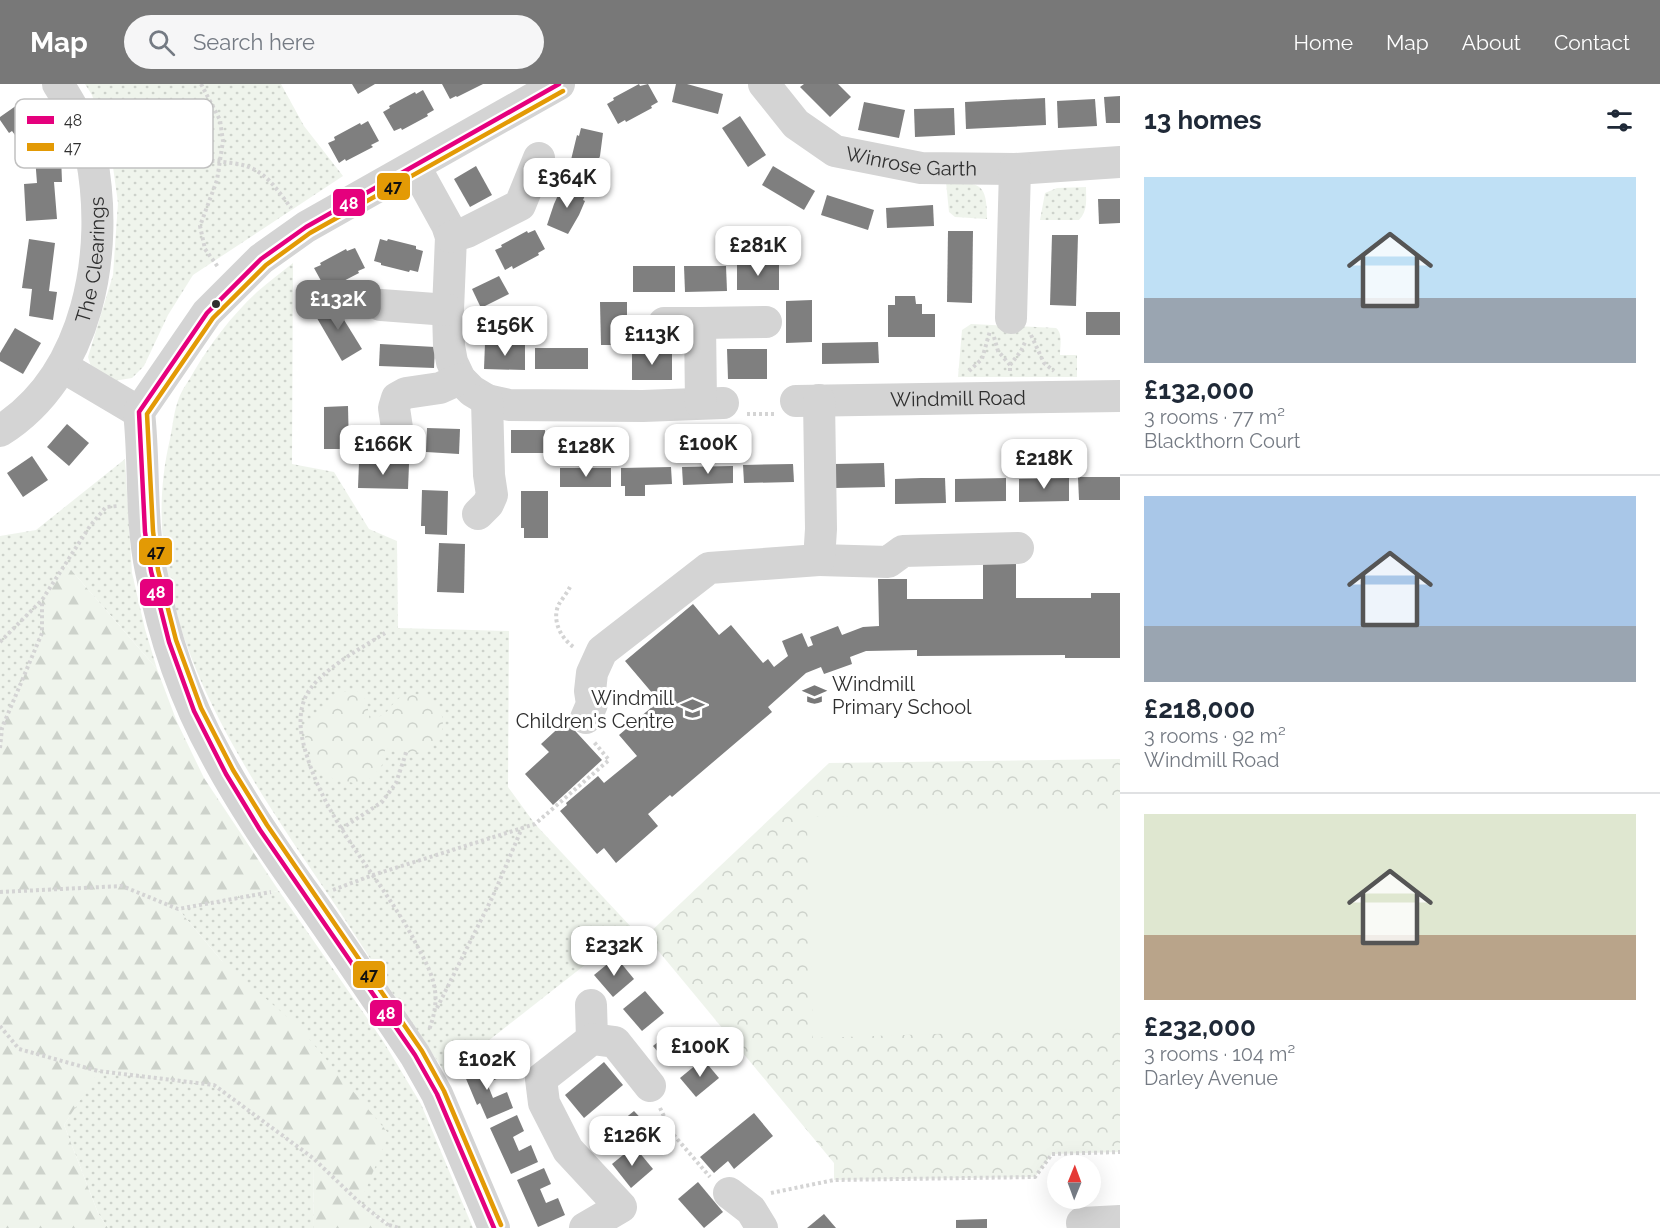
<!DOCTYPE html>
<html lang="en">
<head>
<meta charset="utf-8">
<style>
	body { margin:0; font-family:Raleway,sans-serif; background:#f6f6f7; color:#1f2937; height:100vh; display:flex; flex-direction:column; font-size:22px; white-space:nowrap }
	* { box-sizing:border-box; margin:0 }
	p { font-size:20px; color:#747a83 }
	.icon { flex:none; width:33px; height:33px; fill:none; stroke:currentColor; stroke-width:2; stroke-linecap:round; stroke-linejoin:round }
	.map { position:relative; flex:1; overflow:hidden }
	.sheet { display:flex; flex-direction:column; background:#fff; width:540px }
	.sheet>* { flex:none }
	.needle { width:39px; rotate:1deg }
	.controls { position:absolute; left:1047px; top:1071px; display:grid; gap:12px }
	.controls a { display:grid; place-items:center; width:54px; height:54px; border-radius:50%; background:#fff; box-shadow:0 6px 24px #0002; font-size:30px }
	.price { position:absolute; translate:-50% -51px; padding:0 14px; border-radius:12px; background:#fff; color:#222; font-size:20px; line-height:39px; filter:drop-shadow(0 2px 3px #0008) }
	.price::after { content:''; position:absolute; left:50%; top:36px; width:18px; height:14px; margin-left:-9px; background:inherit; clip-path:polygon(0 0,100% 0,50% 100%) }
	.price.current { background:#787878; color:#fff }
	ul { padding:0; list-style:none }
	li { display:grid; align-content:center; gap:12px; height:318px; padding:0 24px }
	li+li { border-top:2px solid #e0e1e3 }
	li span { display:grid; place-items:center; height:186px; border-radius:0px; color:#555 }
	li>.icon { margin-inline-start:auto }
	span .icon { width:108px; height:108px; fill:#fffc; stroke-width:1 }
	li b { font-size:26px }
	h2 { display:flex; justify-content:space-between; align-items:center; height:72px; padding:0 24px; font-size:26px }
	header { display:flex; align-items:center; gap:36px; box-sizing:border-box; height:84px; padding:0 30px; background:#787878; color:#fff }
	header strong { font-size:28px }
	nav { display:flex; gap:33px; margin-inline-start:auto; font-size:21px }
	.search { width:420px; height:54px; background:#f6f6f7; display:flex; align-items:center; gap:15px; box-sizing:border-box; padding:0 21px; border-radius:33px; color:#747a83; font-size:22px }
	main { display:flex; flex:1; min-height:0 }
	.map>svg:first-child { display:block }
	.grass { fill:url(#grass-dots) }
	.forest { fill:url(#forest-firs) }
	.park { fill:url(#park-crowns) }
	.pitch { fill:#eff4ec }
	.building { fill:#7f7f7f }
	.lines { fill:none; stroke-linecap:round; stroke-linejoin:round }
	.path { stroke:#d4d4d4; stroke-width:4; stroke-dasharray:3 3; stroke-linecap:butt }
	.minor { stroke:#d4d4d4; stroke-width:32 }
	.bus-1-casing { stroke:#fff; stroke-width:9 }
	.bus-2-casing { stroke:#fff; stroke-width:9 }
	.bus-1 { stroke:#e5007d; stroke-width:4.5 }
	.bus-2 { stroke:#e39a05; stroke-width:4.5 }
	.bus-dot { fill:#2f2f2f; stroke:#fff; stroke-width:2 }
	.labels { text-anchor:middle; stroke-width:6; stroke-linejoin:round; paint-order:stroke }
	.street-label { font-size:20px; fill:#2f2f2f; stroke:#fff }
	.poi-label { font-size:20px; fill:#2f2f2f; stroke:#fff; text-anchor:start }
	.key { fill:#fff; stroke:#c1c1c1; stroke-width:1.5 }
	.key-label { font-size:16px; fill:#2f2f2f }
	.line-badge { stroke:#fff; stroke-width:2 }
	.badge-label { font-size:16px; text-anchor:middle; font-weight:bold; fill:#fff }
	.pale-badge-label { font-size:16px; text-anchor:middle; font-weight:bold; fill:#111 }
</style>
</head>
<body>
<header>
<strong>Map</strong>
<div class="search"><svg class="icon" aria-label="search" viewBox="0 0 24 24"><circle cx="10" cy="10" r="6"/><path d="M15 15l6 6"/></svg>Search here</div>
<nav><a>Home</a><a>Map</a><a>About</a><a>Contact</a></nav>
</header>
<main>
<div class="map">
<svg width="1120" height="1144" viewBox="0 0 1120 1144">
	<defs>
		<pattern id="grass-dots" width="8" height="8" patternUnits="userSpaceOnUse" patternTransform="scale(1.5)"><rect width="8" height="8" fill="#eff4ec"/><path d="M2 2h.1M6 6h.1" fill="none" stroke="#cdd2cb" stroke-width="1.8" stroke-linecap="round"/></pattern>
		<pattern id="forest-firs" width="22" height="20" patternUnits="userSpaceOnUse" patternTransform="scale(1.5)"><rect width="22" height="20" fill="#eff4ec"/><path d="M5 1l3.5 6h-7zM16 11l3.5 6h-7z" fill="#cdd2cb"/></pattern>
		<pattern id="park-crowns" width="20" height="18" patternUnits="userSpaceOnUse" patternTransform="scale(1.5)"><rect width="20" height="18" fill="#eff4ec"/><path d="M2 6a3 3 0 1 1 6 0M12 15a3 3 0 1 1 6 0" fill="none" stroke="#cdd2cb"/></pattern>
	</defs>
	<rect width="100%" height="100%" fill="#fff"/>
	<!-- grass -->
	<g class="grass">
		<path d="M85,0H281L304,42L343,92L193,191L168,231L144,282L132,294L107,298L93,289L88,273L113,191L118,119L113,83L102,42L92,11Z"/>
		<path d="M946,98C980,99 987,98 987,135L955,133L949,128Z"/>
		<path d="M1086,103C1086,115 1088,127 1079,136H1040L1045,109L1057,104Z"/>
		<path d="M293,179L292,380L334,388L369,445L397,457L398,544L509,547L508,703L535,740L632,844L446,990C409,935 374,880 338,825C246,689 129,528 170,355C173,341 174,326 179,314C182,305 189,297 193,289C210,260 232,231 257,208C268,198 281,189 293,179Z"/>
		<path d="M971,240L1056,244C1063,249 1060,262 1060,271H1077V293H958L962,246Z"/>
		<path d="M125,375L132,489L145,545L157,585L66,480L42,516V549L2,644L0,664V452L36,446Z"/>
		<path d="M279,807L383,957L421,1020L473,1144H389L388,1140L360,1119L222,877L178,825Z"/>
		<path d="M98,987L214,1001L313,1074L314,1144H108L98,1129L64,1041Z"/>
	</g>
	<!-- forest -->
	<path class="forest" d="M66,480L157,585L177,638L204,694L279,807L178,825L222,877L299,943L389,1050L360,1119L388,1141L389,1144H314L313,1074L214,1001L99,987L64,1041L98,1129L108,1144H0V664L2,644L42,549V516Z"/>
	<!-- park -->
	<g class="park">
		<path d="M357,607C369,614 367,624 370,636C374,634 379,633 383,631C392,625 393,614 407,611C414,609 422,611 429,615C463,638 428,687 394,662L385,666L382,681L372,694L354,699L333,695L320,686L313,678L305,653L308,638L332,613L344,608Z"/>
		<path d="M1120,675V1068L1052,1070L1035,1093L834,1096V1079L646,852L829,679Z"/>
	</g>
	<!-- pitch -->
	<path class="pitch" d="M1120,726V944L813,954L807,733Z"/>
	<!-- building -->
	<g class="building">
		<path d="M352,0H375L358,10Z"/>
		<path d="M442,0H483L457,13L456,12L450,15Z"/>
		<path d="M639,0L640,2L648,0L658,18L651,22L652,24L626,38L625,36L618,40L607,20L614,16L613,14Z"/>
		<path d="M676,0H687L723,10L718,30L672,18Z"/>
		<path d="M804,0H838L851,13L830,33L800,3Z"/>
		<path d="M423,6L434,26L427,30L428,32L402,46L401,44L394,47L383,28L390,24L389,22L415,8L416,10Z"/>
		<path d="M1120,12V39H1106L1104,13Z"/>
		<path d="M1045,14L1046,41L966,45L965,18Z"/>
		<path d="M1095,15L1097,42L1058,44L1057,17Z"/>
		<path d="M864,18L905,26L899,54L858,46Z"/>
		<path d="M20,19L31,33L35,30L46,45L23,62L12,47L9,49L0,36V33Z"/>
		<path d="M954,24L955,51L915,53L914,25Z"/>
		<path d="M740,32L766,71L748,83L722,44Z"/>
		<path d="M368,37L379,57L371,61L373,63L346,77L345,75L339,79L328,59L335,56L334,53L360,39L361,41Z"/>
		<path d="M581,44L603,49L600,72L592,93L570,88L572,80H570L577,51L579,52Z"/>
		<path d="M61,71L62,98H54L57,135L26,137L24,100L37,99L35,73Z"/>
		<path d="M476,82L492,111L470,123L454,95Z"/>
		<path d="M773,82L815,107L804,126L762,101Z"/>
		<path d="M565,100L586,109L583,116L585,117L579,131L568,150L547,141L554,120L560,107L562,108Z"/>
		<path d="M827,111L874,126L868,146L821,131Z"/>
		<path d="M1098,115H1120V139L1099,140Z"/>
		<path d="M933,121L934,142L887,144L886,124Z"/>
		<path d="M535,146L545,165L538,169L539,171L513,185L512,182L505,186L495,166L502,163L501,161L527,147L528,149Z"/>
		<path d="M948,147H973L972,219L947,218Z"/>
		<path d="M1052,151H1078L1076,222L1050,221Z"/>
		<path d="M29,155L55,159L49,207L57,208L53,236L29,232L32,205L22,204Z"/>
		<path d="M380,155L387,157L388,155L416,162V165L423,167L418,188L410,186L409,188L381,181V179L374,177Z"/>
		<path d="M355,164L365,184L358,187L359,189L332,203L331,201L325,204L314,184L321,181L320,179L346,165L347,167Z"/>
		<path d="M779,180V206H737V181Z"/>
		<rect x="633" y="182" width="42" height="26"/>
		<path d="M684,182H726L727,207L685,208Z"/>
		<path d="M499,192L509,210L481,224L472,205Z"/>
		<path d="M895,212H915L916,220H922V230H935V253H888V221H895Z"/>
		<path d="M812,216V258L786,259V217Z"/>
		<path d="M333,218L362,265L342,277L314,229Z"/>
		<path d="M600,218H627V261H601Z"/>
		<rect x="1086" y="228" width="34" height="23"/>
		<path d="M15,244L41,259L23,290L0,277V269Z"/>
		<path d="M878,258L879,279L822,280V259Z"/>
		<path d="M485,259L525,260V286L484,285Z"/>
		<path d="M380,260L435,263L434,284L379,282Z"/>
		<rect x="535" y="264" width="53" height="21"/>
		<path d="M727,265H767V295H728Z"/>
		<path d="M653,268H672V296H632V269Z"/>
		<path d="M348,322L349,365H324V323Z"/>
		<path d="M67,340L89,359L69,382L47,363Z"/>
		<path d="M427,344L460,345L459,370L426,368Z"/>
		<rect x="511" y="346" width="34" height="23"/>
		<path d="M32,372L48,396L23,413L7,389Z"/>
		<path d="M359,378L409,380L408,405L358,404Z"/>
		<path d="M884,379L885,403L835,404L834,380Z"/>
		<path d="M793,380L794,398L744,399L743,381Z"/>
		<path d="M733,382V399L683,401L682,383Z"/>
		<path d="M671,383L672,400L645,401V412H625V402H621V384Z"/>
		<rect x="560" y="384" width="51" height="19"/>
		<path d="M1078,393H1120V416H1079Z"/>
		<path d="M921,394H945L946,419L895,420V395Z"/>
		<path d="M1006,394V417L955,418V395Z"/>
		<path d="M1069,394V417L1019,418V395Z"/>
		<path d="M422,406L448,407L447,451L425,450V442H421Z"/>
		<path d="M521,407H548V454H524V444H521Z"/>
		<path d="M439,459L465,460L464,509L437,508Z"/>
		<path d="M983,470H1016V514H1091V509H1120V574H1065V571L917,572V566L866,567L850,573L852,580L824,590L821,583L806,589L768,623L772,628L672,713L670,711L648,730L658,742L616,779L604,764L597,770L560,727L567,721L566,719L598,692L604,699L637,672L619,651L659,617L625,577L693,520L719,551L731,541L763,579L768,575L774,583L788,572L782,557L802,549L808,563L813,561L810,553L838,542L842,551L863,543L879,542L878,495H907V515H983Z"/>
		<path d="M566,637L602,676L553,721L525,690L549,668L541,660Z"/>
		<path d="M616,873L634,895L613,913L594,891Z"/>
		<path d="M645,907L664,929L642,947L623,925Z"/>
		<path d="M676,943L692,962L669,981L653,962Z"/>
		<path d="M703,975L719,994L696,1013L680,994Z"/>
		<path d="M604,978L623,1001L584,1034L565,1011Z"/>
		<path d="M493,979L499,994L487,999L493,1014L507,1008L513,1024L487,1035L480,1019L477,1021L464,990Z"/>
		<path d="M634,1027L648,1042L620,1065L607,1049Z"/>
		<path d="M754,1029L773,1052L734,1085L728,1077L714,1089L700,1073Z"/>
		<path d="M517,1031L524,1047L513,1053L519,1067L531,1061L538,1078L511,1090L490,1044Z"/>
		<path d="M634,1062L653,1085L631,1104L612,1080Z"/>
		<path d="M544,1084L551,1100L540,1105L546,1119L558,1114L565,1131L538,1143L517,1096Z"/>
		<path d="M698,1098L723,1128L704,1144L678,1115Z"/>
		<path d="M824,1130L836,1144H807Z"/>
		<path d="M987,1135V1144H956V1136Z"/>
	</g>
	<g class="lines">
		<!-- path -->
		<g class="path">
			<path d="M201,0L220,36L223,57L217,96L200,142L205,165L218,183"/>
			<path d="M110,42C138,60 169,69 201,75C220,79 244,77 260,89C272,97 282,112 291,124"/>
			<path d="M1031,251L1044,279L1054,287"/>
			<path d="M994,253L998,267L1010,281V288"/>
			<path d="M1010,281L1021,267L1026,256"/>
			<path d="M969,287L982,275L990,247"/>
			<path d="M747,330H775"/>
			<path d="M570,503C567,509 562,515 559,520C551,536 561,555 575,564"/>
			<path d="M385,549C362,564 316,588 305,614C297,633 301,654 307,672C327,739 378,791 412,852C419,866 429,882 433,897C438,914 435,930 429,946"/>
			<path d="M0,558L42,516L90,442L106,423L118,422"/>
			<path d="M0,664L2,644L42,549V517"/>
			<path d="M341,745L382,718L396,699L407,666"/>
			<path d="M333,806L373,791L535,740L609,676L594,658"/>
			<path d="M0,808L122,802L178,825L271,808"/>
			<path d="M437,924L493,812L522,744"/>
			<path d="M0,942L19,965L98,987L214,1001L313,1074L360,1119L388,1141L389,1144"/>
			<path d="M660,1024L672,1049L710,1093"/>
			<path d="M771,1109L834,1096L1035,1093L1052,1070L1120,1068"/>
			<path d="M389,1141L399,1144"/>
		</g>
		<!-- minor -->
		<g class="minor">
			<path id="s1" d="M764,0L796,40L835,67L921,84L1015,85L1120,78"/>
			<path d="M415,83L447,141L451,153L448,226L449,262L452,278L460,295L472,307L487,316L509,321L643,322L723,319"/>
			<path d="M451,153L467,148L520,121L539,74"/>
			<path d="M381,221L448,226"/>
			<path d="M1011,234L1015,85"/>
			<path d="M664,239H700"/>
			<path d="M63,283L139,328"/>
			<path id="s2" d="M796,317L1120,312"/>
			<path d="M701,319L700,239L766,238"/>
			<path d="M397,344L394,324L397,314L406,309L440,304L460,295"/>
			<path id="s3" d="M0,347C89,291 110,167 91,71C86,46 72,22 58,0"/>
			<path d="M478,430L488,420L492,411L489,391L487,316"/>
			<path d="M819,476L888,478L903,467L1018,464"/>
			<path d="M586,634L592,620L590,607L592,589L602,567L709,484L819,476L821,445L819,316"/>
			<path d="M591,921L592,955"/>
			<path d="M729,1109L751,1126L762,1144"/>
			<path d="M1082,1139L1120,1137"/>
			<path d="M494,1144L437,1010L415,971C380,919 345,867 310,817C276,770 243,722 216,671C185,615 163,550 151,487C140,435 145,381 139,328L207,229L261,175L306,143L559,0"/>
			<path d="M585,1144L621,1123L568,1066L544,1019L541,995L592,955L615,958L650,1002"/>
		</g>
		<defs>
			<path id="bus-1" d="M494,1144L437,1010L415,971L260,746L226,690L194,627L169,558L151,487L145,448L139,328L207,229L261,175L306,143L559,0"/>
			<path id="bus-2" d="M501,1141L444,1007L422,967L267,741L233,686L201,624L176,556L158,486L153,447L147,330L213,234L266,181L310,149L563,7"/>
		</defs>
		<!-- bus-1 casing -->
		<use href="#bus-1" class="bus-1-casing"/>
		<!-- bus-2 casing -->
		<use href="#bus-2" class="bus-2-casing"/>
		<!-- bus-1 -->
		<use href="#bus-1" class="bus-1"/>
		<!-- bus-2 -->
		<use href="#bus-2" class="bus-2"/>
	</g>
	<!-- icons -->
	<defs>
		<symbol id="school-bare" viewBox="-9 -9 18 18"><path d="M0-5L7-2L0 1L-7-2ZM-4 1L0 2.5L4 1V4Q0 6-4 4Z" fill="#787878" stroke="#fff" stroke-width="2.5" paint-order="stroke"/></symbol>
	</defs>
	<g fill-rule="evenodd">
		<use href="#school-bare" x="798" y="594" width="33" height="33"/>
		<use href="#school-bare" x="676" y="608" width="33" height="33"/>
	</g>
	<!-- markers -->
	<circle class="bus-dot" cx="216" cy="220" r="5"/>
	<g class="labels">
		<!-- street labels -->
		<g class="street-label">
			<text dy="7" stroke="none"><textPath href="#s1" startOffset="176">Winrose Garth</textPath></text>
			<text dy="7" stroke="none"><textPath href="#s3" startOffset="202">The Clearings</textPath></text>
			<text dy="7" stroke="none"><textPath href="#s2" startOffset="162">Windmill Road</textPath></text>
		</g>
		<!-- poi labels -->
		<g class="poi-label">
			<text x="832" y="607">Windmill<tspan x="832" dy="23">Primary School</tspan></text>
			<text x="674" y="621" text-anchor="end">Windmill<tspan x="674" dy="23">Children's Centre</tspan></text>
		</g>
	</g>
	<!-- legend -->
	<rect x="15" y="15" width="198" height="69" rx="9" class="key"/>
	<rect x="27" y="32" width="27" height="8" fill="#e5007d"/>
	<rect x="27" y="59" width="27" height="8" fill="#e39a05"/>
	<g class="key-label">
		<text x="64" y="42">48</text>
		<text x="64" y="69">47</text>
	</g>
	<g class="line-badge">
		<rect x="376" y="88" width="35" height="29" rx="6" fill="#e39a05"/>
		<rect x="332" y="104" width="34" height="29" rx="6" fill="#e5007d"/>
		<rect x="138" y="453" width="35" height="29" rx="6" fill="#e39a05"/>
		<rect x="139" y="494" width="35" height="29" rx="6" fill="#e5007d"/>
		<rect x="352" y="876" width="34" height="29" rx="6" fill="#e39a05"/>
		<rect x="369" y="915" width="34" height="28" rx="6" fill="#e5007d"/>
	</g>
	<g class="badge-label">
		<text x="349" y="125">48</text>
		<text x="156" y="514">48</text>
		<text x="386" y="935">48</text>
	</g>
	<g class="pale-badge-label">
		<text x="393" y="108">47</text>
		<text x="156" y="473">47</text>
		<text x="369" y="896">47</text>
	</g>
</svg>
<div class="controls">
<a><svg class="needle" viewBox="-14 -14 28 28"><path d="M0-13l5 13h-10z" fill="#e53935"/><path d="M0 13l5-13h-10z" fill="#747a83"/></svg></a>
</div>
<b class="price" style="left:567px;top:125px">£364K</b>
<b class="price" style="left:758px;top:193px">£281K</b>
<b class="price current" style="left:338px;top:247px">£132K</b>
<b class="price" style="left:505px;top:273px">£156K</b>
<b class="price" style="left:652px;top:282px">£113K</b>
<b class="price" style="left:708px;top:391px">£100K</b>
<b class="price" style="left:383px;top:392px">£166K</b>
<b class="price" style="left:586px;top:394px">£128K</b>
<b class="price" style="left:1044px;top:406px">£218K</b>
<b class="price" style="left:614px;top:893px">£232K</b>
<b class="price" style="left:700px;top:994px">£100K</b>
<b class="price" style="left:487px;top:1007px">£102K</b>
<b class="price" style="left:632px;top:1083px">£126K</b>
</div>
<section class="sheet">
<h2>13 homes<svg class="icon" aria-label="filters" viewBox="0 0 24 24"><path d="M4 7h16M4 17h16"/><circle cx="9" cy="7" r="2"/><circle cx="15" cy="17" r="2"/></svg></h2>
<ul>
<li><span style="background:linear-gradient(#bfe0f5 65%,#9aa5b1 0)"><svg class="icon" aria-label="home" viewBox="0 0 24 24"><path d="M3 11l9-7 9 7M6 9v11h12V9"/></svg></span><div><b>£132,000</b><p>3 rooms · 77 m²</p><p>Blackthorn Court</p></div></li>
<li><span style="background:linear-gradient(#a9c7e8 70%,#9aa5b1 0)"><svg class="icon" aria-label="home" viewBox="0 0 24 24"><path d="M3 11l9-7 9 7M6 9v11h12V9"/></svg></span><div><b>£218,000</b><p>3 rooms · 92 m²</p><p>Windmill Road</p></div></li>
<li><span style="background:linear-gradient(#dfe7d0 65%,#b9a48a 0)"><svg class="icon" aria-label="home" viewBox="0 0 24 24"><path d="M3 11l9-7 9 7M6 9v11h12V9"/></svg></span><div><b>£232,000</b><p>3 rooms · 104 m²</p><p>Darley Avenue</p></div></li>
</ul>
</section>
</main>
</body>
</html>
